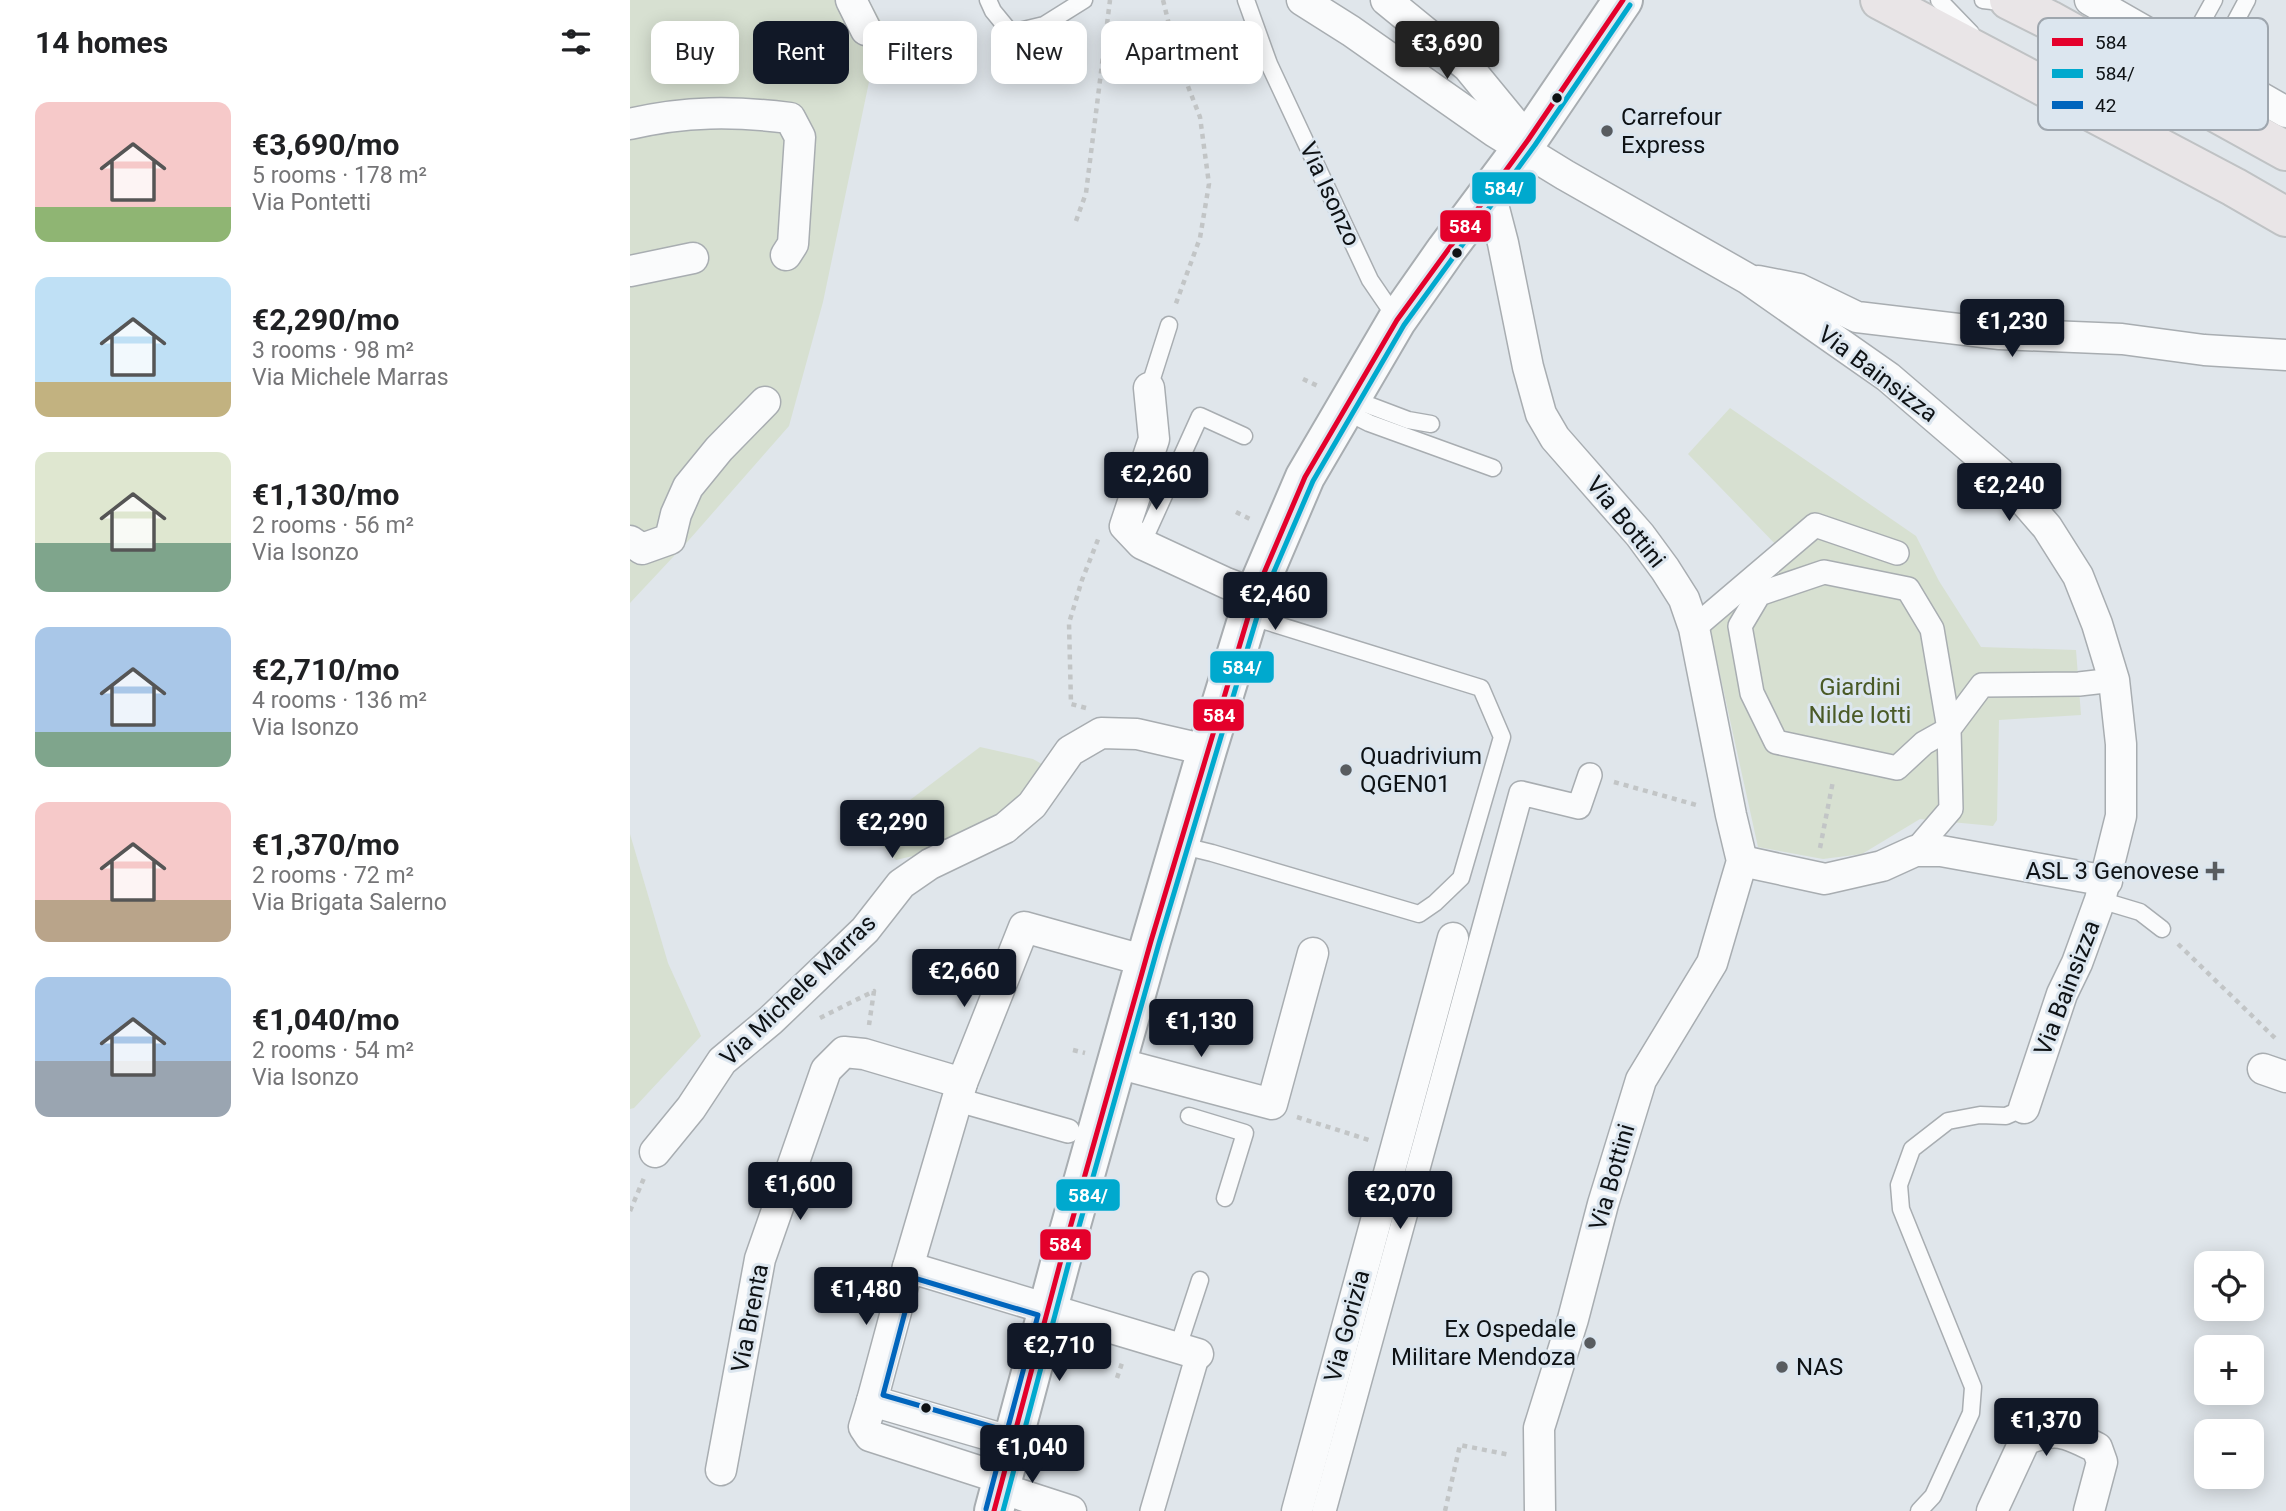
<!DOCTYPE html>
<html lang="en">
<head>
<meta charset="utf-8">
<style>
	body { margin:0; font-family:Roboto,sans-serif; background:#f6f6f6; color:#202124; height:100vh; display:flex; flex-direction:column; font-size:26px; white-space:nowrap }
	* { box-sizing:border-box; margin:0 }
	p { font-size:23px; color:#757577 }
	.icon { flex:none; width:38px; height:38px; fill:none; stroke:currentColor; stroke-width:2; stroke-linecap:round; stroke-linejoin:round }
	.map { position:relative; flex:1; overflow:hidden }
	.side { display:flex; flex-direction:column; background:#fff; width:630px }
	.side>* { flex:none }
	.top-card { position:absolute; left:21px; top:21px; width:665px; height:63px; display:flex; gap:14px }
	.fabs { position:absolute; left:1564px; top:1251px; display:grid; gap:14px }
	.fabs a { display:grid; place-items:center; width:70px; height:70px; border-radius:14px; background:#fff; box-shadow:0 4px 18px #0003; font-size:35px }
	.price { position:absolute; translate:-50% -60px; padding:0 16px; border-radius:7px; background:#111827; color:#fff; font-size:23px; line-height:46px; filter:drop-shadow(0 2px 4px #0008) }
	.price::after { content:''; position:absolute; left:50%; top:42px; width:21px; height:16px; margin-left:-10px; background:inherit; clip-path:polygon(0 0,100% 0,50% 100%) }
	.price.selected { background:#222; color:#fff }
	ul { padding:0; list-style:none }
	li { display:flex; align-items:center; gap:21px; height:175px; padding:0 35px }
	li span { display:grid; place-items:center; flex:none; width:196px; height:140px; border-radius:14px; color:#555 }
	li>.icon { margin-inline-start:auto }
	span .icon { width:84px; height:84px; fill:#fffc; stroke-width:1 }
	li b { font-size:30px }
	h2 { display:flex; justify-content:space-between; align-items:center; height:84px; padding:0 35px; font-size:30px }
	.tag { padding:0 24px; border-radius:14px; background:#fff; box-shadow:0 4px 18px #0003; font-size:24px; line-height:63px }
	.tag.selected { background:#111827; color:#fff }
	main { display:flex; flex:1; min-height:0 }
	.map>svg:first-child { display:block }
	.green { fill:#d7e0d1 }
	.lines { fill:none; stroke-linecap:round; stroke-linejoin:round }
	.service-casing { stroke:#a8adb1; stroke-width:19 }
	.pedestrian-casing { stroke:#a8adb1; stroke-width:26 }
	.minor-casing { stroke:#a8adb1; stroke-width:33 }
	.secondary-casing { stroke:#a8adb1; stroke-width:42 }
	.primary-casing { stroke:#bfc2c4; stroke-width:42 }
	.path { stroke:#c2c5c6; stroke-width:4.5; stroke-dasharray:5 5; stroke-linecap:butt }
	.service { stroke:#fafbfc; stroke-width:16 }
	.pedestrian { stroke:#fafbfc; stroke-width:23 }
	.minor { stroke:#fafbfc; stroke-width:30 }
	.secondary { stroke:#fafbfc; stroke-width:38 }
	.primary { stroke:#e9e5e7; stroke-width:38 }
	.bus-1-casing { stroke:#dce6ef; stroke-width:10 }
	.bus-2-casing { stroke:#dce6ef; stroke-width:10 }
	.bus-3-casing { stroke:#dce6ef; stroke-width:10 }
	.bus-1 { stroke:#e4002b; stroke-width:5 }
	.bus-2 { stroke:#00a9ce; stroke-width:5 }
	.bus-3 { stroke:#0065bd; stroke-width:5 }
	.bus-dot { fill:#0e1215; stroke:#dce6ef; stroke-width:2.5 }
	.poi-dot { fill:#585c60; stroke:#dce6ef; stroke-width:2.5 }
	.labels { text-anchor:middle; stroke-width:6; stroke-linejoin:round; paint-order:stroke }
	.poi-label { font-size:24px; fill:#0e1215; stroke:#dce6ef; text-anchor:start }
	.street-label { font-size:24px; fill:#0e1215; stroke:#dce6ef }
	.park-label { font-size:24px; fill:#4a5a26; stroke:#dce6ef }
	.key { fill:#dce6ef; stroke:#9ea6ae; stroke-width:2 }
	.key-label { font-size:19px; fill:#0e1215 }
	.line-badge { stroke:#dce6ef; stroke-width:2.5 }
	.badge-label { font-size:19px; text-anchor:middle; font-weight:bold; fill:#fff }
</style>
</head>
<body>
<main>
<section class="side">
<h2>14 homes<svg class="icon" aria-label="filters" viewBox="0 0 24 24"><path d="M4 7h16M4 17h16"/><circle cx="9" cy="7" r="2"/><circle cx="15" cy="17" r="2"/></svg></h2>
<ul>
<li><span style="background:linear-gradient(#f6c9c9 75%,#8fb573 0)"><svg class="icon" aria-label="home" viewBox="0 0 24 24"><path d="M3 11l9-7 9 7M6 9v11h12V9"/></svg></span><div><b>€3,690/mo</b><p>5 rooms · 178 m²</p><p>Via Pontetti</p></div></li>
<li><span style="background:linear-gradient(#bfe0f5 75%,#c2b280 0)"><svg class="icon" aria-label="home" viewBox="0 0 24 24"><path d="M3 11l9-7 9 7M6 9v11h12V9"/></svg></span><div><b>€2,290/mo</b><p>3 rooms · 98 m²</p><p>Via Michele Marras</p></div></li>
<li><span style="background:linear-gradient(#dfe7d0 65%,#7fa58c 0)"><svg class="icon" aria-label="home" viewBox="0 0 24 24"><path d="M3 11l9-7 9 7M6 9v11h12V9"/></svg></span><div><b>€1,130/mo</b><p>2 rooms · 56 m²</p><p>Via Isonzo</p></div></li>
<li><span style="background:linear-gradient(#a9c7e8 75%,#7fa58c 0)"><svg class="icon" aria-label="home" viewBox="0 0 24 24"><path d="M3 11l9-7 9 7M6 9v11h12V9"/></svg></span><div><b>€2,710/mo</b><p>4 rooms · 136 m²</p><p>Via Isonzo</p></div></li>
<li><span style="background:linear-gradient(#f6c9c9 70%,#b9a48a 0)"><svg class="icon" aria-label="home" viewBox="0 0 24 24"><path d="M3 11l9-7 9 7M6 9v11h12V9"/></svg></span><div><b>€1,370/mo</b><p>2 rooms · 72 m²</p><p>Via Brigata Salerno</p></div></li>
<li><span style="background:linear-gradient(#a9c7e8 60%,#9aa5b1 0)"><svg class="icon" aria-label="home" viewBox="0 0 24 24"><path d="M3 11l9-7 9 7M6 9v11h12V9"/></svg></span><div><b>€1,040/mo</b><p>2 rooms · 54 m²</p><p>Via Isonzo</p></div></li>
</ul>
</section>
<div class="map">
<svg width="1656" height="1511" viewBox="0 0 1656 1511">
	<rect width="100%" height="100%" fill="#e0e6eb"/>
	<!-- green -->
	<g class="green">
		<path d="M0,0H239L253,25L244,58L193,302L159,426L59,540L0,603Z"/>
		<path d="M1100,408L1286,536L1309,581L1351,647L1446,650L1451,715L1369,720L1367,820L1363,826L1290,819L1232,854L1193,859L1128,847L1076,611L1150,549L1058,454Z"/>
		<path d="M350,747L403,759L417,767L375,812L308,850L266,860L239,831Z"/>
		<path d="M0,834L38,963L71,1036L4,1108L0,1109Z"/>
	</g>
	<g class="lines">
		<defs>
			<g id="service">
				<path d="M358,0L363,11L381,33L414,25L454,0"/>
				<path d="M616,0L639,64L740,280L766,318"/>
				<path d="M1309,0L1341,33"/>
				<path d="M1353,0L1380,3"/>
				<path d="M1554,54L1584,0"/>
				<path d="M1580,69L1617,0"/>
				<path d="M519,388L539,325"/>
				<path d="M720,398L778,420L801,424"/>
				<path d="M713,410L739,423L863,468"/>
				<path d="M512,544L570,416L614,436"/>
				<path d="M549,845L582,853L789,914L805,903L831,878L872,737L851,688L619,616"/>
				<path d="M1470,900L1510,912L1532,929"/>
				<path d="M559,1116L615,1133L595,1198"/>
				<path d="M548,1347L570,1280"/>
				<path d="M1289,1511L1303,1496L1341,1413L1343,1387L1271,1209L1269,1185L1282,1149L1318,1121L1350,1115L1376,1116L1394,1108"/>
			</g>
			<g id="pedestrian">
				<path d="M1194,572L1278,589L1302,629L1319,729L1294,743L1267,768L1146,742L1122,693L1110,626L1129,594Z"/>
				<path d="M1064,628L1185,525L1267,553"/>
				<path d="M1285,851L1321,809L1319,729L1352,685L1449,684L1484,680"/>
				<path d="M328,1100L438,1131"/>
				<path d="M522,1511L568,1354"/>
				<path d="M694,1511L891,793L949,807L960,775"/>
			</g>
			<g id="minor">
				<path d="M221,0L236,30"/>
				<path d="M672,0L721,31L865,132L935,175L1118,279L1258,377L1370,473L1417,527L1448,576L1467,624L1484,680L1491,744V816L1470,900L1447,963L1432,994L1394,1108"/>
				<path d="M756,0L838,67L898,140"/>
				<path d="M1460,0L1656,112"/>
				<path d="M0,124C55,111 104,111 160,118L170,137L163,244L156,255"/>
				<path d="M860,193L873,243L898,367L911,414L925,438L1010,535L1035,569L1054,599L1064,628L1101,815L1112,861L1082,963L1011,1080L973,1204L943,1319L909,1428L910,1511"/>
				<path d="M0,271L63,258"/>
				<path d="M1128,281L1169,289L1227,317L1370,334L1492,339L1574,350L1656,355"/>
				<path d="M519,388L524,439L495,526L512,544L596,583L625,594"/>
				<path d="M0,541L12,549L40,539L46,514L58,487L89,449L135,402"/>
				<path d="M1112,861L1195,879L1252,866L1285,851H1311L1477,881"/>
				<path d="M487,1063L642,1104L683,953"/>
				<path d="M1633,1069L1656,1077"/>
				<path d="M25,1152L61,1108L92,1061L141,1020L235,930L271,884L300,864L375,828L402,805L440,751L471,733L507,734L577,750"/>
				<path d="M278,1267L332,1083L394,927L516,961"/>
				<path d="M242,1401L234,1427L240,1436L373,1479"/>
				<path d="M383,1442L242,1401L278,1267L568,1354"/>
				<path d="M91,1470L130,1259L196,1070L214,1052L234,1054L332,1083"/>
				<path d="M370,1488L441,1511"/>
				<path d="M667,1511L823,938"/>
				<path d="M1362,1511L1395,1440C1427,1426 1437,1433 1467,1448L1472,1462L1459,1511"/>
			</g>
			<path id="secondary" d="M364,1511L431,1260L521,941L577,750L625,594L675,477L767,320L816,250L898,140L993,0"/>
			<g id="primary">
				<path d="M1250,0L1604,187L1656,217"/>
				<path d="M1379,0L1419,20L1656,151"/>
			</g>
		</defs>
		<!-- service casing -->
		<use href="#service" class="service-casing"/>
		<!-- pedestrian casing -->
		<use href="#pedestrian" class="pedestrian-casing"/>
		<!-- minor casing -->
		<use href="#minor" class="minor-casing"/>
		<!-- secondary casing -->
		<use href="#secondary" class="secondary-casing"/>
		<!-- primary casing -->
		<use href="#primary" class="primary-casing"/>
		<!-- path -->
		<g class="path">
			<path d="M533,0L548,61L570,117L579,184L570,238L545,306"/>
			<path d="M446,221L456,193L480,0"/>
			<path d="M673,379L690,387"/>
			<path d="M606,512L620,519"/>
			<path d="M456,708L441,704L439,623L452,580L469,537"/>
			<path d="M984,782L1070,806"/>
			<path d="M1190,848L1203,781"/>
			<path d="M1548,944L1647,1040"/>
			<path d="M190,1018L244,991L239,1025"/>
			<path d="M443,1050L455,1053"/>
			<path d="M667,1117L739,1140"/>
			<path d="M0,1211L14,1178"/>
			<path d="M487,1378L493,1360"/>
			<path d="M815,1511L830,1445L880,1455"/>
		</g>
		<!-- service -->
		<use href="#service" class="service"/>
		<!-- pedestrian -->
		<use href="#pedestrian" class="pedestrian"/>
		<!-- minor -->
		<use href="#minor" class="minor"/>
		<!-- secondary -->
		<use href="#secondary" class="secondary"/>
		<!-- primary -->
		<use href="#primary" class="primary"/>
		<defs>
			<path id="bus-1" d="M364,1511L431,1260L521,941L625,594L675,477L767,320L898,140L993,0"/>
			<path id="bus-2" d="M373,1511L439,1262L529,943L633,597L683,481L774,325L905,145L1000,5"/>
			<g id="bus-3">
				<path d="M284,1278L408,1315L377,1431L253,1395Z"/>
				<path d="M356,1509L372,1448"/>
			</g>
		</defs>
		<!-- bus-1 casing -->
		<use href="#bus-1" class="bus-1-casing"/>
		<!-- bus-2 casing -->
		<use href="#bus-2" class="bus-2-casing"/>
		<!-- bus-3 casing -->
		<use href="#bus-3" class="bus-3-casing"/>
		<!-- bus-1 -->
		<use href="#bus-1" class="bus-1"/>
		<!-- bus-2 -->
		<use href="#bus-2" class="bus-2"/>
		<!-- bus-3 -->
		<use href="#bus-3" class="bus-3"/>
	</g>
	<!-- markers -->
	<g class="bus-dot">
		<circle cx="927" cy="98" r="6"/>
		<circle cx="827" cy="253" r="6"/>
		<circle cx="296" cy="1408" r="6"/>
	</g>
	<g class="poi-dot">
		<circle cx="977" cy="131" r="7"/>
		<circle cx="716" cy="770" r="7"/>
		<path d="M1581.5 860.5h7v7h7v7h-7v7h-7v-7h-7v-7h7z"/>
		<circle cx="960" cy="1343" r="7"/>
		<circle cx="1152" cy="1367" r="7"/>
	</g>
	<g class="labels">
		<!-- poi labels -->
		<g class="poi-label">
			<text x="991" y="125">Carrefour<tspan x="991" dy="28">Express</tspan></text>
			<text x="730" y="764">Quadrivium<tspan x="730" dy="28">QGEN01</tspan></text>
			<text x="1569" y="879" text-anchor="end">ASL 3 Genovese</text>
			<text x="946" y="1337" text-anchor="end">Ex Ospedale<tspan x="946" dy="28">Militare Mendoza</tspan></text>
			<text x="1166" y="1375">NAS</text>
		</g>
		<!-- street labels -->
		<g class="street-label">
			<text transform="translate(700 194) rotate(65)" y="8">Via Isonzo</text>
			<text transform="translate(1248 374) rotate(37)" y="8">Via Bainsizza</text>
			<text transform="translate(996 522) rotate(51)" y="8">Via Bottini</text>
			<text transform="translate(1437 988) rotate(-69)" y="8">Via Bainsizza</text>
			<text transform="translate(168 990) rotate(-44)" y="8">Via Michele Marras</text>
			<text transform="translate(982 1177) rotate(-74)" y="8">Via Bottini</text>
			<text transform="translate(120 1318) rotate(-79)" y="8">Via Brenta</text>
			<text transform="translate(717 1326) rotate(-75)" y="8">Via Gorizia</text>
		</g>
		<!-- park labels -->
		<g class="park-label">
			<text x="1230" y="695">Giardini<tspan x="1230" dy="28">Nilde Iotti</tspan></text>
		</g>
	</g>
	<!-- legend -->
	<rect x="1408" y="18" width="230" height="112" rx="10" class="key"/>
	<rect x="1422" y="38" width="31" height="8" fill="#e4002b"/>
	<rect x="1422" y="69" width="31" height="9" fill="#00a9ce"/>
	<rect x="1422" y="101" width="31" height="8" fill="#0065bd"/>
	<g class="key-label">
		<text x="1465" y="49">584</text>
		<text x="1465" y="80">584/</text>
		<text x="1465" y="112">42</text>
	</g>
	<g class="line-badge">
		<rect x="841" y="171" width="66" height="34" rx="7" fill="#00a9ce"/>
		<rect x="809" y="209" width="53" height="34" rx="7" fill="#e4002b"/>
		<rect x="579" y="650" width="66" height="34" rx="7" fill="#00a9ce"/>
		<rect x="562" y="698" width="53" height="34" rx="7" fill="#e4002b"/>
		<rect x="425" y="1178" width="66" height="34" rx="7" fill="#00a9ce"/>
		<rect x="409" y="1228" width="53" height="33" rx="7" fill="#e4002b"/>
	</g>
	<g class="badge-label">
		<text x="874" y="195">584/</text>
		<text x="835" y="233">584</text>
		<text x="612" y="674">584/</text>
		<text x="589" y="722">584</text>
		<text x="458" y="1202">584/</text>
		<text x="435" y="1251">584</text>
	</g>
</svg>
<div class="fabs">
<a><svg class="icon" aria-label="locate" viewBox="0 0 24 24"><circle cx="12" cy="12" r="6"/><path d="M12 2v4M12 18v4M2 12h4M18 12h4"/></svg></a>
<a>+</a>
<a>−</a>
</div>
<b class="price selected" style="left:817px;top:81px">€3,690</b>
<b class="price" style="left:1382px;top:359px">€1,230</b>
<b class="price" style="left:526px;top:512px">€2,260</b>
<b class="price" style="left:1379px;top:523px">€2,240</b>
<b class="price" style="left:645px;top:632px">€2,460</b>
<b class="price" style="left:262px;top:860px">€2,290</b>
<b class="price" style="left:334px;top:1009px">€2,660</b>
<b class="price" style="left:571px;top:1059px">€1,130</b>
<b class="price" style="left:170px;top:1222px">€1,600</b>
<b class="price" style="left:770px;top:1231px">€2,070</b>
<b class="price" style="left:236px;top:1327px">€1,480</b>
<b class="price" style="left:429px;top:1383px">€2,710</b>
<b class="price" style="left:1416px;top:1458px">€1,370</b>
<b class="price" style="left:402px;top:1485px">€1,040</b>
<div class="top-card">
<a class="tag">Buy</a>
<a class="tag selected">Rent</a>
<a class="tag">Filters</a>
<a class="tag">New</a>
<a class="tag">Apartment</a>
</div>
</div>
</main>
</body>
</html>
